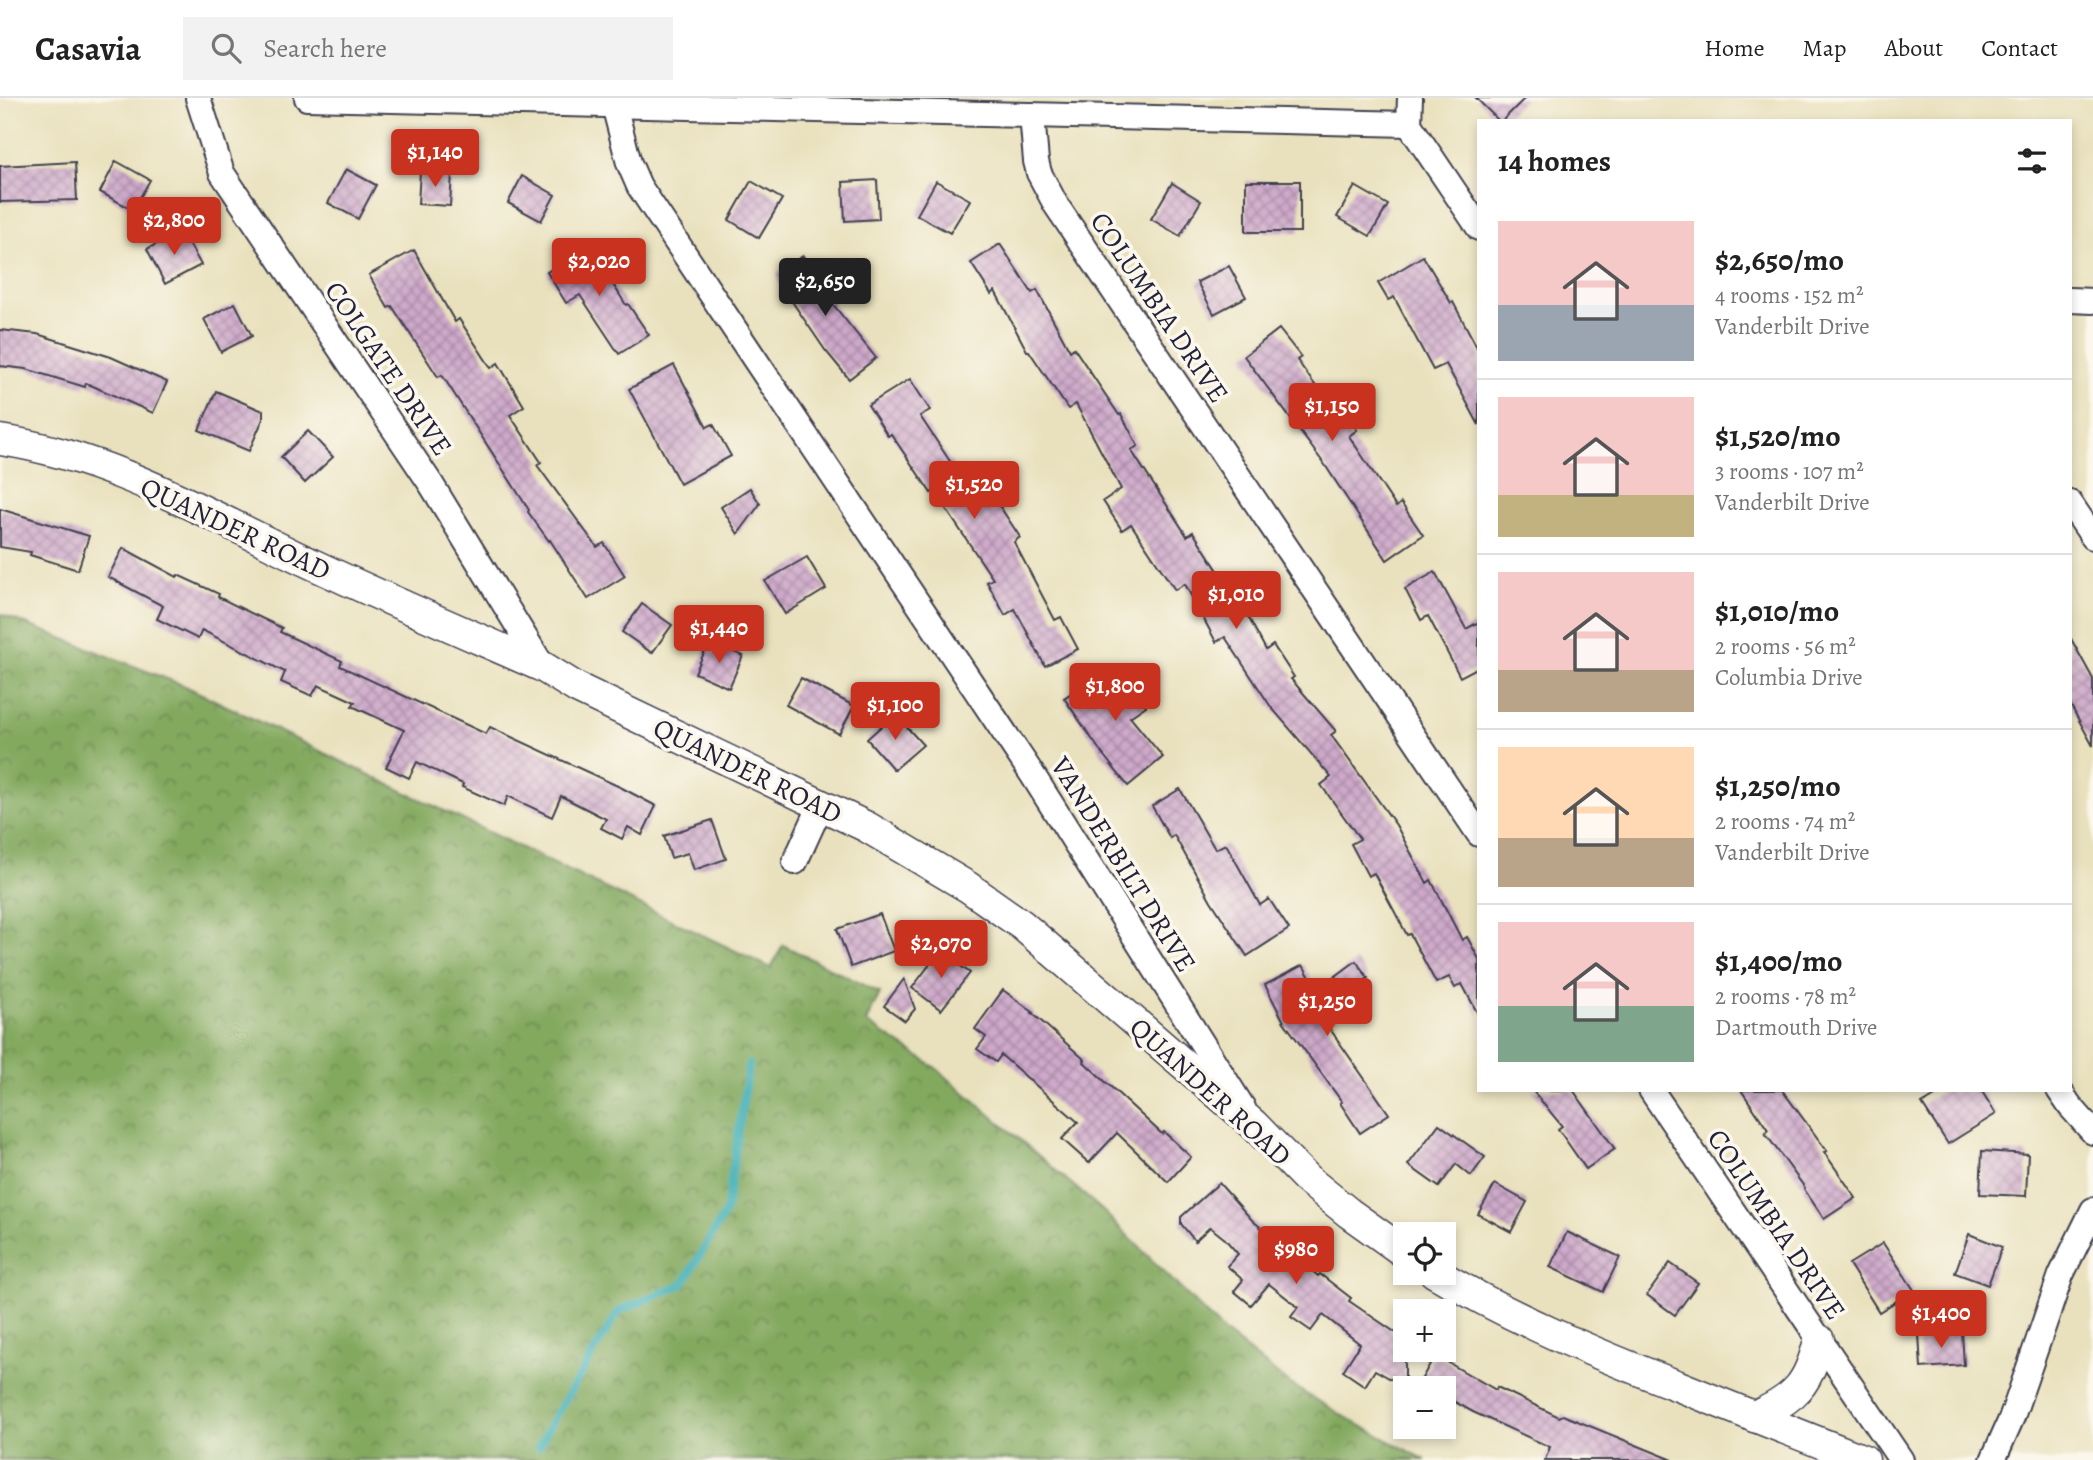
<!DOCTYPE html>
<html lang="en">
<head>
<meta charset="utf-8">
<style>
	body { margin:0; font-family:Alegreya,serif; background:#f2f2f2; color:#222; height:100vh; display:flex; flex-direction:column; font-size:26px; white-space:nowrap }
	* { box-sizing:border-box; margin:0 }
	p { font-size:23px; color:#767676 }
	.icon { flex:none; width:38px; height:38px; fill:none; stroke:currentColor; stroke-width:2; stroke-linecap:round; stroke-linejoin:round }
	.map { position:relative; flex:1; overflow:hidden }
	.drawer { position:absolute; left:1477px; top:21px; width:595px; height:973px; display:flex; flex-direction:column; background:#fff; border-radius:0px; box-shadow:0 4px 10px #0003 }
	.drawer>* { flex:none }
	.tools { position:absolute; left:1393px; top:1124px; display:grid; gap:14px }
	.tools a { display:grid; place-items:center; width:63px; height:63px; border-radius:0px; background:#fff; box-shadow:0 4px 10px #0003; font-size:35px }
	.price { position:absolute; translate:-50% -60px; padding:0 16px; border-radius:7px; background:#c8321e; color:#fff; font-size:23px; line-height:46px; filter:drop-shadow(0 2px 4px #0008) }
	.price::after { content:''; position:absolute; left:50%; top:42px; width:21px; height:16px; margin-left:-10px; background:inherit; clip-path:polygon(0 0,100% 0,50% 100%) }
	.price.current { background:#222; color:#fff }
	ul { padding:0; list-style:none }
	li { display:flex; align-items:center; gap:21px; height:175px; padding:0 21px }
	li+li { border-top:2px solid #e0e0e0 }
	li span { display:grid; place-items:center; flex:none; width:196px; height:140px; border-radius:0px; color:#555 }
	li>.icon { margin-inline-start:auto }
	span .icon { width:84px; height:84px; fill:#fffc; stroke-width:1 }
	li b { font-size:30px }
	h2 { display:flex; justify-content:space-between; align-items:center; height:84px; padding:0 21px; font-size:30px }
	header { display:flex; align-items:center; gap:42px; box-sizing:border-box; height:98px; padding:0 35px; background:#fff; border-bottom:2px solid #e0e0e0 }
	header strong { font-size:33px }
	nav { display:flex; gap:38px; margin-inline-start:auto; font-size:24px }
	.search { width:490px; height:63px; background:#f2f2f2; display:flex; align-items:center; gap:18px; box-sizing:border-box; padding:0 24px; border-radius:0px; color:#767676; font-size:26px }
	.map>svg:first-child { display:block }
	.forest { fill:url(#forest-crowns); stroke:#52664c; stroke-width:2 }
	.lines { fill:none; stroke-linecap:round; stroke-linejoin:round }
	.stream { stroke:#3daeb5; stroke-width:8 }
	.building { fill:url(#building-cross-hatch) }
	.minor-casing { stroke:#403f4e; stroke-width:28 }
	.tertiary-casing { stroke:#403f4e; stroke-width:33 }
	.minor { stroke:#fff; stroke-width:24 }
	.tertiary { stroke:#fff; stroke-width:30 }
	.labels { text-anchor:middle; stroke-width:7; stroke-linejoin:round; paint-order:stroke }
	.street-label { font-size:28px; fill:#22223b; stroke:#fbf7ec }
</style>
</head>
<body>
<header>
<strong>Casavia</strong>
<div class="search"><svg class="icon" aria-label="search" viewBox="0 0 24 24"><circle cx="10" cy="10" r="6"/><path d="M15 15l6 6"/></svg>Search here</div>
<nav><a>Home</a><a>Map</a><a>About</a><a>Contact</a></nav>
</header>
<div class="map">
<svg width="2093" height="1362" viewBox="0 0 2093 1362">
	<defs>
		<pattern id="forest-crowns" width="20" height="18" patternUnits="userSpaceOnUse" patternTransform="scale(1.75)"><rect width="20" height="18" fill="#83a95e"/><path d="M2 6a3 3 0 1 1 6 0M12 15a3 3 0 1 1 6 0" fill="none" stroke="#6b894f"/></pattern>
		<pattern id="building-cross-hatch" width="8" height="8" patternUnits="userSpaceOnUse" patternTransform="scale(1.75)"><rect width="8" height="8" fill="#cea9ca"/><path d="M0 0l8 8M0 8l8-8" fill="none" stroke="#a789a5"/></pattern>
	</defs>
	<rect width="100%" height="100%" fill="#fbf7ec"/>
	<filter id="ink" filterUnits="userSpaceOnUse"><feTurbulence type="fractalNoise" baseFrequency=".0143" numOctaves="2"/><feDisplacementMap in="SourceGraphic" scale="14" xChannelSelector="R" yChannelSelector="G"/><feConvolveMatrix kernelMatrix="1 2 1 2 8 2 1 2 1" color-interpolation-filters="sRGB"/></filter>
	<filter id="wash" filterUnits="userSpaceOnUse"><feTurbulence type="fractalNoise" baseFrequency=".00686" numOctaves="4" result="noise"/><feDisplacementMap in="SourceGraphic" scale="28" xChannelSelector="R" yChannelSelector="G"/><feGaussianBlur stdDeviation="1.57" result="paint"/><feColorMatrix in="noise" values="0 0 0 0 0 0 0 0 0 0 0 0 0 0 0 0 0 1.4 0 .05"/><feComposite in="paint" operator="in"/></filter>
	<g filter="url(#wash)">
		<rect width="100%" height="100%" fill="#e9e1bd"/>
		<!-- forest -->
		<path class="forest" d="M0,516L185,588L771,870L783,847L880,895L866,924L936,970L1102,1112L1225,1235L1293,1288L1361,1328L1426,1362H0Z"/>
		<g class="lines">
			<!-- stream -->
			<path class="stream" d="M539,1349L552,1323L619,1213L683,1186L726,1113L749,966"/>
		</g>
		<g id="blocks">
			<!-- building -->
			<g class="building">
				<path d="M1476,0H1525L1502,23H1499Z"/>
				<path d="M116,63L150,82L133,112L100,94Z"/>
				<path d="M75,64L77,102L0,104V68Z"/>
				<path d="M346,71L376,87L358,121L328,105Z"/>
				<path d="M420,73L452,75L450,108L418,106Z"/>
				<path d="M522,78L555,97L541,123L508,105Z"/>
				<path d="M877,82L879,121L845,123L843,84Z"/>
				<path d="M751,83L782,101L759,140L729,122Z"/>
				<path d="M936,83L970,102L950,135L917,117Z"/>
				<rect x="1246" y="83" width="54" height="51"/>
				<path d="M1172,85L1201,103L1180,138L1151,121Z"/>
				<path d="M1355,88L1388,107L1370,138L1337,119Z"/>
				<path d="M182,133L201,167L165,186L147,151Z"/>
				<path d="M1000,146L1032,195L1037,192L1070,253L1074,250L1119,317L1121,316L1138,348L1131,352L1187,438L1193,434L1226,485L1229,483L1266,552L1273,547L1294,579L1291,581L1336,633L1331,637L1396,727L1427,785L1431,782L1462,842L1467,839L1479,861V918L1462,886L1455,890L1449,879L1436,885L1410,836L1407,837L1374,775L1368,778L1351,746L1360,741L1321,687L1331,679L1271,609L1225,539L1216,544L1185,486L1175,492L1131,426L1122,432L1103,403L1121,391L1076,306L1068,311L1029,253H1027L995,193L991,196L971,165Z"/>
				<path d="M589,148L626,207L628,206L649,237L619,256L580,197L566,205L547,174Z"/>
				<path d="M414,152L455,224L459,221L491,270L498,265L524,308L510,317L541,364L537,367L597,449L604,445L625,478L588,501L550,442L549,443L528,414L529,412L442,277L438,279L392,208L388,210L369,177Z"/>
				<path d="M803,158L834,204L832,205L876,260L849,281L825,252L778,183V175Z"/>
				<path d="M1423,158L1451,205L1453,204L1479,253V327L1446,266L1433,272L1394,199L1388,202L1378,185Z"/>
				<path d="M1229,168L1246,199L1214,216L1197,184Z"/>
				<path d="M235,205L252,238L221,254L204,221Z"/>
				<path d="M1279,231L1301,259L1297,262L1330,308L1336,303L1357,332L1349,338L1396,409L1401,405L1423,437L1387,462L1325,367L1244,258Z"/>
				<path d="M0,232L37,236L111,259L167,284L153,315L86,285L85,289L26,271L0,268Z"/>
				<path d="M674,267L707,329L713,326L731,358L680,386L629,291Z"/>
				<path d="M910,281L930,312L920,318L977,404L991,395L1020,439L1014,444L1055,522L1061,519L1078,551L1045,568L1015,511L1005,517L987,484L993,481L934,393L931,395L891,336L888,338L868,307Z"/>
				<path d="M216,293L263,313V321L249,353L199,332Z"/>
				<path d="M308,333L333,359L305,385L281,359Z"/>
				<path d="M750,390L760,406L738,436L721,409Z"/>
				<path d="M0,411L89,438L78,472L30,457L31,454L0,449Z"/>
				<path d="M123,450L177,479L178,477L219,496L218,499L282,530L280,534L342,563L340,568L486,636L490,629L622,690L656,708L642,737L628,729L622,741L601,730L606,721L561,698L552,719L508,698L504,708L462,689L463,686L417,664L409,680L386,669L404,632L352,608L355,604L318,587L312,598L281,584L285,574L202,532L198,541L157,521L163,508L108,479Z"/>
				<path d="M807,459L826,491L785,516L765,483Z"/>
				<path d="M1435,474L1466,531L1479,524V569L1460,579L1428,518L1421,522L1405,491Z"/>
				<path d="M642,506L672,527L652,555L622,534Z"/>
				<path d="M2070,539L2093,581V648L2070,606Z"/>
				<path d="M708,546H717L743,558L729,590L695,575Z"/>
				<path d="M1111,568H1119L1146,608L1130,619L1163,659L1128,688L1101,654L1064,600Z"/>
				<path d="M801,580L854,608L839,636L786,607Z"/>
				<path d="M895,616L923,647L894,672L867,641Z"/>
				<path d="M1180,691L1215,751L1226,746L1260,807L1269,801L1289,831L1247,858L1211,803L1174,737L1170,740L1152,708Z"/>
				<path d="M712,722L726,761L694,772L688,755L671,760L664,738Z"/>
				<path d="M880,816L894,853L851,869L837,831Z"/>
				<path d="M940,853L970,875L941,912L912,890Z"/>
				<path d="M1356,863L1368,880L1319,915L1389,1016L1360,1035L1340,1005L1342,1004L1284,924L1265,887L1303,867L1317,892Z"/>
				<path d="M904,881L915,911L905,923L884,908Z"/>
				<path d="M1003,892L1033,914L1032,915L1085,962L1084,964L1162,1036L1164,1034L1191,1059L1168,1084L1117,1035L1089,1065L1062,1041L1078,1024L1001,957L996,964L977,951L986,939L975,931Z"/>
				<path d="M1532,992H1573L1615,1051L1586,1071L1558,1031L1562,1028Z"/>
				<path d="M1741,992H1782L1827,1053L1824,1054L1856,1100L1824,1121L1804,1091L1805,1090L1765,1035L1768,1032Z"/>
				<path d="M1945,992H1981L1996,1016L1948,1046L1922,1006Z"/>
				<path d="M1439,1026L1485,1059L1471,1078L1456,1066L1439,1089L1408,1067Z"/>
				<path d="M1982,1053L2028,1056L2026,1098L1980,1096Z"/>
				<path d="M1219,1085L1252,1122L1318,1178L1320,1176L1351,1200L1349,1203L1405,1241V1289L1375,1272L1365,1288L1343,1273L1360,1246L1323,1217L1311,1233L1291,1219L1298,1209L1269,1186L1251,1207L1234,1193L1243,1182L1227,1168L1238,1156L1225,1141L1210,1129L1195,1143L1181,1126V1119Z"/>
				<path d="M1495,1086L1527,1104L1511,1134L1478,1116Z"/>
				<path d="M1567,1134L1620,1159L1603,1194L1550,1169Z"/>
				<path d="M1969,1136L2002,1149L1988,1187L1955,1175Z"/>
				<path d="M1883,1145L1914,1192L1879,1214L1849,1166Z"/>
				<path d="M1670,1165L1698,1185L1675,1217L1647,1197Z"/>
				<path d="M1962,1234L1964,1267L1921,1270L1919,1236Z"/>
				<path d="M1435,1257L1496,1292L1497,1289L1559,1319L1563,1317L1673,1362H1545L1550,1349L1473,1314L1444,1298V1290H1430L1420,1284Z"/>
			</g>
		</g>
	</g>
	<g filter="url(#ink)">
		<use href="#blocks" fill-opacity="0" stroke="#403f4e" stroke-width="2"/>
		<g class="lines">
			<defs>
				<g id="minor">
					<path d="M198,0L222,75L431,386L543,569"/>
					<path d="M307,0L1409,26"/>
					<path d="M1410,0L1409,26L1479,130"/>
					<path d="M614,7L629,65L639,88L1032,676L1243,1010"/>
					<path d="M1032,17L1036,63L1039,75L1056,107L1479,736"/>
					<path d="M2070,202L2093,203"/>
					<path d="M2070,405L2093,439"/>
					<path d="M795,764L821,707"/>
					<path d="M1651,992L1901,1362"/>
					<path d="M2059,992L2070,1008L2093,1034"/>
					<path d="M1993,1362L2012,1319L2061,1177L2093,1112"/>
				</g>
				<g id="tertiary">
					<path d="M0,342C103,357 199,411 291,456C374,496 459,532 543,569L577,590L867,729L968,789L1022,827L1253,1026L1307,1081L1349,1115L1405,1155"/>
					<path d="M1434,1174C1513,1221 1596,1256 1681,1289C1742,1314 1803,1338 1864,1362"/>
					<path d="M1754,1319C1796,1300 1809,1286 1819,1242"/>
				</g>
			</defs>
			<!-- minor casing -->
			<use href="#minor" class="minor-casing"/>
			<!-- tertiary casing -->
			<use href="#tertiary" class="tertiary-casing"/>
			<!-- minor -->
			<use href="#minor" class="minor"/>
			<!-- tertiary -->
			<use href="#tertiary" class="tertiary"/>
		</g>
	</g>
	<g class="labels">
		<!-- street labels -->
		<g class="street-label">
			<text transform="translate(1160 209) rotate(56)" y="10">COLUMBIA DRIVE</text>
			<text transform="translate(389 270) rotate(56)" y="10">COLGATE DRIVE</text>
			<text transform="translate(236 430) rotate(25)" y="10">QUANDER ROAD</text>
			<text transform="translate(748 672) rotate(26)" y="10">QUANDER ROAD</text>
			<text transform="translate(1124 766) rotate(58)" y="10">VANDERBILT DRIVE</text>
			<text transform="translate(1211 993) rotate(42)" y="10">QUANDER ROAD</text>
			<text transform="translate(1777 1126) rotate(56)" y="10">COLUMBIA DRIVE</text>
		</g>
	</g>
</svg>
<div class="tools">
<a><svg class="icon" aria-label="locate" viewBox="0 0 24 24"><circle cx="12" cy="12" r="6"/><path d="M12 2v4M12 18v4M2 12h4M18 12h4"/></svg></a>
<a>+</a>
<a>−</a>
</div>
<b class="price" style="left:435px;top:91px">$1,140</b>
<b class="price" style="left:174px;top:159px">$2,800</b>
<b class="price" style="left:599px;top:200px">$2,020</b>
<b class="price current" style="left:825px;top:220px">$2,650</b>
<b class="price" style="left:1332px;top:345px">$1,150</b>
<b class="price" style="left:974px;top:423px">$1,520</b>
<b class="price" style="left:1236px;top:533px">$1,010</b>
<b class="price" style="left:719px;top:567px">$1,440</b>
<b class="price" style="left:1115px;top:625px">$1,800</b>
<b class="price" style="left:895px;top:644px">$1,100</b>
<b class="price" style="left:941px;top:882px">$2,070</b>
<b class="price" style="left:1327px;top:940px">$1,250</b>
<b class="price" style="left:1296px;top:1188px">$980</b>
<b class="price" style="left:1941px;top:1252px">$1,400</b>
<section class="drawer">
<h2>14 homes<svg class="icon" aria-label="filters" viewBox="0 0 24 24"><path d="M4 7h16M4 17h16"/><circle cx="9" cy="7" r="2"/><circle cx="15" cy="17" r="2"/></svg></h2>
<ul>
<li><span style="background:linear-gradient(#f6c9c9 60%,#9aa5b1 0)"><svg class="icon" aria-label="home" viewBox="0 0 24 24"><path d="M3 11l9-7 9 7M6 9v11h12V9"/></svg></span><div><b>$2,650/mo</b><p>4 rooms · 152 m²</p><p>Vanderbilt Drive</p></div></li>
<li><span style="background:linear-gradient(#f6c9c9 70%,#c2b280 0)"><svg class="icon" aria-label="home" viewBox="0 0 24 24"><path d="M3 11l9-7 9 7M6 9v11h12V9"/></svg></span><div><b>$1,520/mo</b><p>3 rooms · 107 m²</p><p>Vanderbilt Drive</p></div></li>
<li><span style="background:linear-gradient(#f6c9c9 70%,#b9a48a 0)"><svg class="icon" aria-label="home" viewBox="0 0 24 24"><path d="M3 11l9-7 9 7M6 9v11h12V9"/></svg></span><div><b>$1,010/mo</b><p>2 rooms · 56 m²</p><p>Columbia Drive</p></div></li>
<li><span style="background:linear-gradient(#ffd9b3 65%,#b9a48a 0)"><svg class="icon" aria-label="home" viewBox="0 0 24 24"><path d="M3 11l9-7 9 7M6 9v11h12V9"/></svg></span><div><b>$1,250/mo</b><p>2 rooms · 74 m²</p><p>Vanderbilt Drive</p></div></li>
<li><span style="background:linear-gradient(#f6c9c9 60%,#7fa58c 0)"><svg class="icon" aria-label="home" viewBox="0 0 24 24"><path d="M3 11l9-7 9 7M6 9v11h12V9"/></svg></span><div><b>$1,400/mo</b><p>2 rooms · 78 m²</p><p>Dartmouth Drive</p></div></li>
</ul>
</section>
</div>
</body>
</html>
